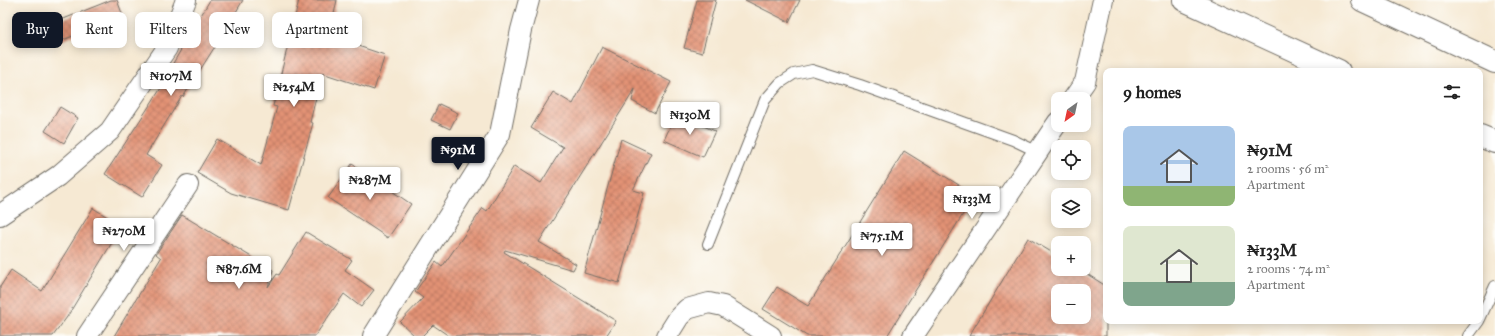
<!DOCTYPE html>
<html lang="en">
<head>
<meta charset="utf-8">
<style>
	body { margin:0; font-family:"IM FELL Great Primer",serif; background:#f6f6f6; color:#222; height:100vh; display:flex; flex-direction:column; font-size:15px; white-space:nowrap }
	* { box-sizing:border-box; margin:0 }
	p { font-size:13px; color:#767676 }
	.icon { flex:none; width:22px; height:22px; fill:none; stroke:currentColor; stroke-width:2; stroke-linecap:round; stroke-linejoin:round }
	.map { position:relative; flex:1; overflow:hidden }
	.details { position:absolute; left:1103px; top:68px; width:380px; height:256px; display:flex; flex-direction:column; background:#fff; border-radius:8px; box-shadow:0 2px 10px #0003 }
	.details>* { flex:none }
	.banner { position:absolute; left:12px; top:12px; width:380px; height:36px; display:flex; gap:8px }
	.needle { width:26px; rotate:213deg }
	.controls { position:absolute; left:1051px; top:92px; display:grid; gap:8px }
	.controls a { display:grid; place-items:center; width:40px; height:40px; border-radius:8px; background:#fff; box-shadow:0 2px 10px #0003; font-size:20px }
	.price { position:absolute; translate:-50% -34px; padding:0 9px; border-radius:4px; background:#fff; color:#222; font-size:13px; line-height:26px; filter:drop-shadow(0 1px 2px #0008) }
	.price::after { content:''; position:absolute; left:50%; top:24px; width:12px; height:9px; margin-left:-6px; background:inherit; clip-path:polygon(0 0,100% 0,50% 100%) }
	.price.selected { background:#111827; color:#fff }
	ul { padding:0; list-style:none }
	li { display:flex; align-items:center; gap:12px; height:100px; padding:0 20px }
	li span { display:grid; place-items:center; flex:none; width:112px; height:80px; border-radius:8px; color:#555 }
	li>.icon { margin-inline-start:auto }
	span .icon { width:48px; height:48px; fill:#fffc; stroke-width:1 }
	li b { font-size:17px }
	h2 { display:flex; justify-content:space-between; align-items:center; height:48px; padding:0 20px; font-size:17px }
	.chip { padding:0 14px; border-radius:8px; background:#fff; box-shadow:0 2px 10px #0003; font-size:14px; line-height:36px }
	.chip.selected { background:#111827; color:#fff }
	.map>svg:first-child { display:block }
	.building { fill:url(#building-cross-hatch); fill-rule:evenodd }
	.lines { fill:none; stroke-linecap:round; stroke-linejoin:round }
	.lane-casing { stroke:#726e66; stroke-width:12 }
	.street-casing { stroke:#726e66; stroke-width:22 }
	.highway-casing { stroke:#726e66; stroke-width:24 }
	.lane { stroke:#fff; stroke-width:10 }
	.street { stroke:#fff; stroke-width:20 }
	.highway { stroke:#fff; stroke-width:22 }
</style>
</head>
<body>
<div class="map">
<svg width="1495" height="336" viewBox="0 0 1495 336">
	<defs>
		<pattern id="building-cross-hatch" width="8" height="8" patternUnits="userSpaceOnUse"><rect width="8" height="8" fill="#e29275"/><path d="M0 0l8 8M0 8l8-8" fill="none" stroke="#b77760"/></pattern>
	</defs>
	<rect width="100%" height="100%" fill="#fdfcf7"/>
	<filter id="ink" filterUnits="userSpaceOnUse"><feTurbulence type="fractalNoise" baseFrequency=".025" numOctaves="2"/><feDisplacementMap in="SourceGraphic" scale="8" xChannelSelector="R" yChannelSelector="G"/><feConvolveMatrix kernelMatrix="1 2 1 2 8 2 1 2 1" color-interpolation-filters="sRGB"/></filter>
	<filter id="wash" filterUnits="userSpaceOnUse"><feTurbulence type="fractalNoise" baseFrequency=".012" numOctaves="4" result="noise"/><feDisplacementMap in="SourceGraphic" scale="16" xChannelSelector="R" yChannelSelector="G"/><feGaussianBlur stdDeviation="0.9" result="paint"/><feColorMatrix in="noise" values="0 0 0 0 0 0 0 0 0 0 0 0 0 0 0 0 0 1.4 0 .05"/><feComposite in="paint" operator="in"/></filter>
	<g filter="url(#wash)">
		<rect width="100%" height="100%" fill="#f6e9d3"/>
		<g id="blocks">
			<!-- building -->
			<g class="building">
				<path d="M111,0H117L123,16L53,44L46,26Z"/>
				<path d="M210,0H243L215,48H214L183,97L182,96L146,155L162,165L142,197L105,174L163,85L161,84Z"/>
				<path d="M299,0H337L331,28H333L331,37L385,55L374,90L322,73L310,122L313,123L289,210L231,193L197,173L217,139L261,165L277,107L273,106Z"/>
				<path d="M697,0H716L702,53L684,48Z"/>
				<path d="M745,0H800L789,22Z"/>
				<path d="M602,47L671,82L655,113L632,101L635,89L539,242L576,264L573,270L505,250L504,252L616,321L606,336H449L433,325L422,336H415L400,322L423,298L415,292L436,262L442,267L483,208L487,211L514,166L541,183L563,147L531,128L553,92L573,104Z"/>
				<path d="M439,104L458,113L450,129L431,120Z"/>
				<path d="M60,107L78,118L64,143L45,131Z"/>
				<path d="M676,114L715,131L703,157L664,140Z"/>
				<path d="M621,139L651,153L633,190L644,193L619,283L584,273Z"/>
				<path d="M904,151L975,195L887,336H807L763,309L777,287L808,306Z"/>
				<path d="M352,164L411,204L388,238L328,198Z"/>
				<path d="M93,208L122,226L67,317L53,336H0V287L11,270L42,291Z"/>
				<path d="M182,215L273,270L268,287L277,274L279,275L306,232L352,260L345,270L374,290L361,307L344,294L315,336H114L161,258L156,254Z"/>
				<path d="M1028,238L1058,256V269H1079L1106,286V336H969ZM1058,291H1084V317H1058Z"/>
			</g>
		</g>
	</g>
	<g filter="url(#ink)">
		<use href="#blocks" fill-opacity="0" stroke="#726e66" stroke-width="1"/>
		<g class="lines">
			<defs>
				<g id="lane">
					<path d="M708,244L765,100L780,83L794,74L812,70L860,85L1013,140L1038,152"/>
					<path d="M1480,319L1495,286"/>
					<path d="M1468,336L1479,321"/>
				</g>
				<g id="street">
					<path d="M1073,99L1085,82L1103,0"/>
					<path d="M0,215L58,176L110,131L167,48L186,0"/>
					<path d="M87,336L188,185"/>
					<path d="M373,336L500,134L521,30L529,0"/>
					<path d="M667,336L679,317L687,309L709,303L723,306L771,336"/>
					<path d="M913,336L1058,122"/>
				</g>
				<g id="highway">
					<path d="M1184,0L1339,71"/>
					<path d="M1362,0L1495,62"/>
					<path d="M1480,136L1495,142"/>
				</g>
			</defs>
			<!-- lane casing -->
			<use href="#lane" class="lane-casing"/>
			<!-- street casing -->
			<use href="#street" class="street-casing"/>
			<!-- highway casing -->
			<use href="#highway" class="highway-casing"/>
			<!-- lane -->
			<use href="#lane" class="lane"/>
			<!-- street -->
			<use href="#street" class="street"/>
			<!-- highway -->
			<use href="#highway" class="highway"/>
		</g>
	</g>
</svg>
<div class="controls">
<a><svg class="needle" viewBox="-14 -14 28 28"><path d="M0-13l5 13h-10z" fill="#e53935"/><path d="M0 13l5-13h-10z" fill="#767676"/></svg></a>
<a><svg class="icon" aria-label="locate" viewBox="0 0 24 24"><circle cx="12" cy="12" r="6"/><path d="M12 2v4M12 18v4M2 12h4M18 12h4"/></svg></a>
<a><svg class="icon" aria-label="layers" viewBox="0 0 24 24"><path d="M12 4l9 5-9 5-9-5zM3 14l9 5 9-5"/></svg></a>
<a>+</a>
<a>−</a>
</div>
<b class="price" style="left:171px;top:97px">₦107M</b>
<b class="price" style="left:294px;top:108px">₦254M</b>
<b class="price" style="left:690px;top:136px">₦130M</b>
<b class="price selected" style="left:458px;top:171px">₦91M</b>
<b class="price" style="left:370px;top:201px">₦287M</b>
<b class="price" style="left:972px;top:220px">₦133M</b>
<b class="price" style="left:124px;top:252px">₦270M</b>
<b class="price" style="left:882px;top:257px">₦75.1M</b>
<b class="price" style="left:239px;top:290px">₦87.6M</b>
<div class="banner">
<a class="chip selected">Buy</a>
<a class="chip">Rent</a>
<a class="chip">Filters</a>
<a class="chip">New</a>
<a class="chip">Apartment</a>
</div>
<section class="details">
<h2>9 homes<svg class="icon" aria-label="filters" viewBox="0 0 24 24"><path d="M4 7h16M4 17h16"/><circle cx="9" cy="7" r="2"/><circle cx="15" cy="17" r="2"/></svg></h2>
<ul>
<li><span style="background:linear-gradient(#a9c7e8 75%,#8fb573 0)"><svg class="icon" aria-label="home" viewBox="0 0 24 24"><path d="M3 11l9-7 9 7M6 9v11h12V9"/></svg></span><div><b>₦91M</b><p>2 rooms · 56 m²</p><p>Apartment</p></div></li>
<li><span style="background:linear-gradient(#dfe7d0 70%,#7fa58c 0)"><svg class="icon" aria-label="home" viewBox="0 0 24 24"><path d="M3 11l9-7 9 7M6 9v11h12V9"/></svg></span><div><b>₦133M</b><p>2 rooms · 74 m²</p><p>Apartment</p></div></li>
</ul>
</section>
</div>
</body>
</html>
